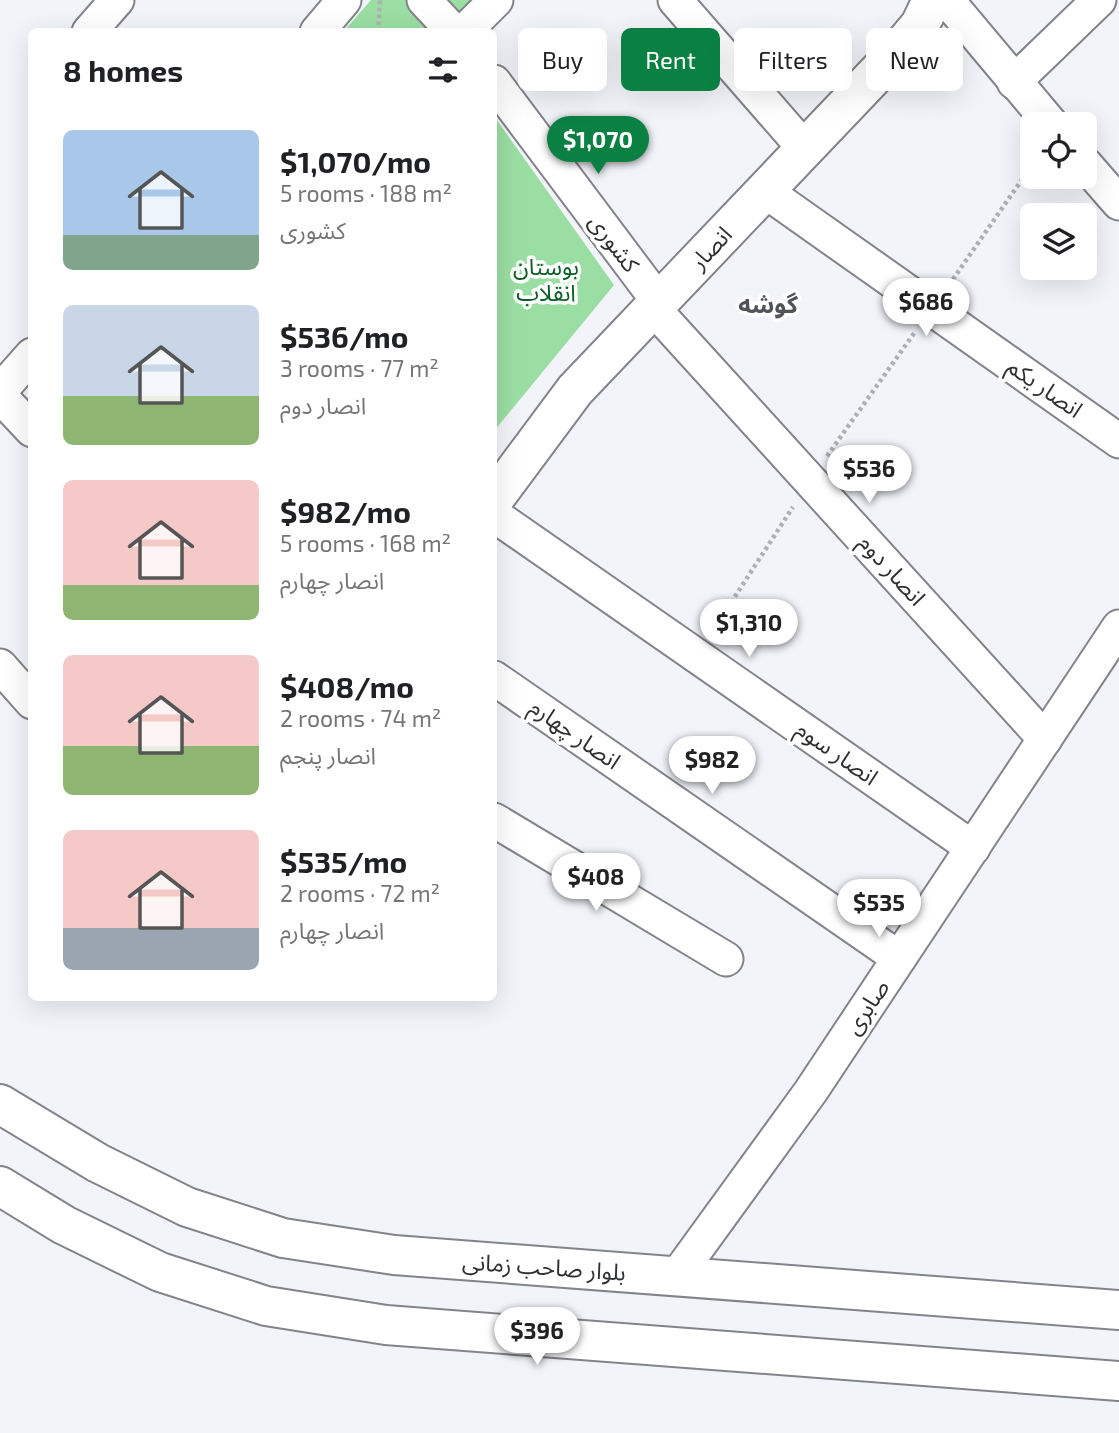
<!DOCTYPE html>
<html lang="en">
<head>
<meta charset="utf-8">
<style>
	body { margin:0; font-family:"Exo 2","Noto Sans Arabic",sans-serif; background:#f6f6f6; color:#202124; height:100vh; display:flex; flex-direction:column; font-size:26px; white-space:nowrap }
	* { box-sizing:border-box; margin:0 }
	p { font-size:23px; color:#757577 }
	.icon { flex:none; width:38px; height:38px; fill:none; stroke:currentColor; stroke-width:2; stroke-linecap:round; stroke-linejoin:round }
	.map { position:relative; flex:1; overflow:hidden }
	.panel { position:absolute; left:28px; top:28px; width:469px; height:973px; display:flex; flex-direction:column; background:#fff; border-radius:10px; box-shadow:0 7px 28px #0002 }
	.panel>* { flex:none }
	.guide { position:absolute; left:518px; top:28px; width:495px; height:63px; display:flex; gap:14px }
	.controls { position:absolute; left:1020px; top:112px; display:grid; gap:14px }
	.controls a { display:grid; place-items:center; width:77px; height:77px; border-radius:10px; background:#fff; box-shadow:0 7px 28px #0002; font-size:35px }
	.price { position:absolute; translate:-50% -60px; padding:0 16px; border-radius:24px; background:#fff; color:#222; font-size:23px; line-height:46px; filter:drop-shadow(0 2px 4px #0008) }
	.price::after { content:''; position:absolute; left:50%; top:42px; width:21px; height:16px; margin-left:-10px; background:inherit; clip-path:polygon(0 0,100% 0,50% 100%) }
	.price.active { background:#0b8043; color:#fff }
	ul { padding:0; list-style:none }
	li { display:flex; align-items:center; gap:21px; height:175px; padding:0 35px }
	li span { display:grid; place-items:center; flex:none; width:196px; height:140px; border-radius:10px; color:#555 }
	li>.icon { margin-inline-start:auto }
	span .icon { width:84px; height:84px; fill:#fffc; stroke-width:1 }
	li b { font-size:30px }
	h2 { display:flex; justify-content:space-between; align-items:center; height:84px; padding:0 35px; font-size:30px }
	.pill { padding:0 24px; border-radius:10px; background:#fff; box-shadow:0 7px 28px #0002; font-size:24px; line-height:63px }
	.pill.active { background:#0b8043; color:#fff }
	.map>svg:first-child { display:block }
	.green { fill:#9bdea3 }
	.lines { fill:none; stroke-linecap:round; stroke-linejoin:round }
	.minor-casing { stroke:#83848a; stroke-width:37 }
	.tertiary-casing { stroke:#83848a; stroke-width:42 }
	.secondary-casing { stroke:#83848a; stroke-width:42 }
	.path { stroke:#afb0b5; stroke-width:4.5; stroke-dasharray:3.5 3.5; stroke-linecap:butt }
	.minor { stroke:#fff; stroke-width:33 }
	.tertiary { stroke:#fff; stroke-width:38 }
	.secondary { stroke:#fff; stroke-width:38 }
	.labels { text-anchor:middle; stroke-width:7; stroke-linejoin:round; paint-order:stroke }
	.street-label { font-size:23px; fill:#2e2f31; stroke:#fff }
	.park-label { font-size:23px; fill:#0c6025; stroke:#fff }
	.neighbourhood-label { font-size:24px; font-weight:bold; fill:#515358; stroke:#fff }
</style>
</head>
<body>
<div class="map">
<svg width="1119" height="1433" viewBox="0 0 1119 1433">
	<rect width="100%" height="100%" fill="#f2f4fa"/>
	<!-- green -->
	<g class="green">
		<path d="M371,0H473L442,31L343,32Z"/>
		<path d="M494,116L614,285L494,431Z"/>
	</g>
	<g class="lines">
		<defs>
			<g id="minor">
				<path d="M424,0L454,32"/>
				<path d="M675,0L805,149"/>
				<path d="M947,0L1051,124"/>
				<path d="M89,32L117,0"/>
				<path d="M317,32L344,0"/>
				<path d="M464,32L496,0"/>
				<path d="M494,82L659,302"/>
				<path d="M1014,82L1099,0"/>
				<path d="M1085,164L1119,203"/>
				<path d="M765,191L1119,441"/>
				<path d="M653,308L1045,739"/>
				<path d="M0,391L32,355"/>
				<path d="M0,396L32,430"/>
				<path d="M494,515L973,848"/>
				<path d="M0,666L32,702"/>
				<path d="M494,678L899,958"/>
				<path d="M494,820L726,959"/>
				<path d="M676,1277L811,1091L1119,627"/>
			</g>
			<path id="tertiary" d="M494,499L575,390L899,50L920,25L932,0"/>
			<g id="secondary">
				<path d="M0,1104L98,1163L187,1207L283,1238L394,1255L1119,1310"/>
				<path d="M0,1186L64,1225L160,1272L266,1306L386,1325L1119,1381"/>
			</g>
		</defs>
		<!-- minor casing -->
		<use href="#minor" class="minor-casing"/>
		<!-- tertiary casing -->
		<use href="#tertiary" class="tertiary-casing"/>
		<!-- secondary casing -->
		<use href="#secondary" class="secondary-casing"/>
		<!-- path -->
		<g class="path">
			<path d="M378,32L380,0"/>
			<path d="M949,285L1032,165"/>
			<path d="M827,456L915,332"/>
			<path d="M712,632L793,507"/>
		</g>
		<!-- minor -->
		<use href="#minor" class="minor"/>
		<!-- tertiary -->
		<use href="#tertiary" class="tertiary"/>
		<!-- secondary -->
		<use href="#secondary" class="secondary"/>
	</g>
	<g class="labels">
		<!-- street labels -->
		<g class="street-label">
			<text transform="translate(614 243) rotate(53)" y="8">کشوری</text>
			<text transform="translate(711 248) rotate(-47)" y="8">انصار</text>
			<text transform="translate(1045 388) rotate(35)" y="8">انصار یکم</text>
			<text transform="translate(892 570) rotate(48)" y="8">انصار دوم</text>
			<text transform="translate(575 734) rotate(35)" y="8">انصار چهارم</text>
			<text transform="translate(837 753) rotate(35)" y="8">انصار سوم</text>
			<text transform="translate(867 1007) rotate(-56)" y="8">صابری</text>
			<text transform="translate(544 1267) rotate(4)" y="8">بلوار صاحب زمانی</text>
		</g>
		<!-- park labels -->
		<g class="park-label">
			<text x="546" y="275">بوستان<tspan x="546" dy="26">انقلاب</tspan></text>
		</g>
		<!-- neighbourhood labels -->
		<g class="neighbourhood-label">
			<text x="768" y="313">گوشه</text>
		</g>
	</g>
</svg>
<div class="controls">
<a><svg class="icon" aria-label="locate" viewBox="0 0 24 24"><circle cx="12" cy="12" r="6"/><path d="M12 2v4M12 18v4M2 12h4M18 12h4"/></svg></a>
<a><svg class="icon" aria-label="layers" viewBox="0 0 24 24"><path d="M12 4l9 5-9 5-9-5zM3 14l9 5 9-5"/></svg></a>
</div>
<b class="price active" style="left:598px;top:176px">$1,070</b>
<b class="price" style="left:926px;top:338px">$686</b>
<b class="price" style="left:869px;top:505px">$536</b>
<b class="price" style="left:749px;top:659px">$1,310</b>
<b class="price" style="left:712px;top:796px">$982</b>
<b class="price" style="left:596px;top:913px">$408</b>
<b class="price" style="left:879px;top:939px">$535</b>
<b class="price" style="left:537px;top:1367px">$396</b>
<div class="guide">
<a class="pill">Buy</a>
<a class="pill active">Rent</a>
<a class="pill">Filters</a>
<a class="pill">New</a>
</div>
<section class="panel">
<h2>8 homes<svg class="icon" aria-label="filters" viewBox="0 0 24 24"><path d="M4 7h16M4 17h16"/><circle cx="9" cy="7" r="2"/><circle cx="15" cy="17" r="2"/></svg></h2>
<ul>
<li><span style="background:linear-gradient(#a9c7e8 75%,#7fa58c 0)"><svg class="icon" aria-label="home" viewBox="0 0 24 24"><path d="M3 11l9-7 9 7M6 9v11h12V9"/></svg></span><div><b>$1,070/mo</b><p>5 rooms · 188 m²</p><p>کشوری</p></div></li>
<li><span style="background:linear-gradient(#c9d6e8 65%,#8fb573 0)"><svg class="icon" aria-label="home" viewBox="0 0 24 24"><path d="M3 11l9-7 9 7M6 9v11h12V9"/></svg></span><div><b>$536/mo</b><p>3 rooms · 77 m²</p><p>انصار دوم</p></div></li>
<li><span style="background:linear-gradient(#f6c9c9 75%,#8fb573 0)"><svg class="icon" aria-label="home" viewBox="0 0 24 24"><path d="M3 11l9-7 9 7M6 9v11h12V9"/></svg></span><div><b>$982/mo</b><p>5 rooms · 168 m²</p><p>انصار چهارم</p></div></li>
<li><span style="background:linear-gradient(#f6c9c9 65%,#8fb573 0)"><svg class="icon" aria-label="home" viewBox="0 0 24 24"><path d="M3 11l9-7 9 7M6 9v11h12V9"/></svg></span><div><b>$408/mo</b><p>2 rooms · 74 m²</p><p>انصار پنجم</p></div></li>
<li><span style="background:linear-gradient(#f6c9c9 70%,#9aa5b1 0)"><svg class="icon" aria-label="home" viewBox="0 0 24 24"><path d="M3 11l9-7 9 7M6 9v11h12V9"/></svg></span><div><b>$535/mo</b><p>2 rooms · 72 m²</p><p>انصار چهارم</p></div></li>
</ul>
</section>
</div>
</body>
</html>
